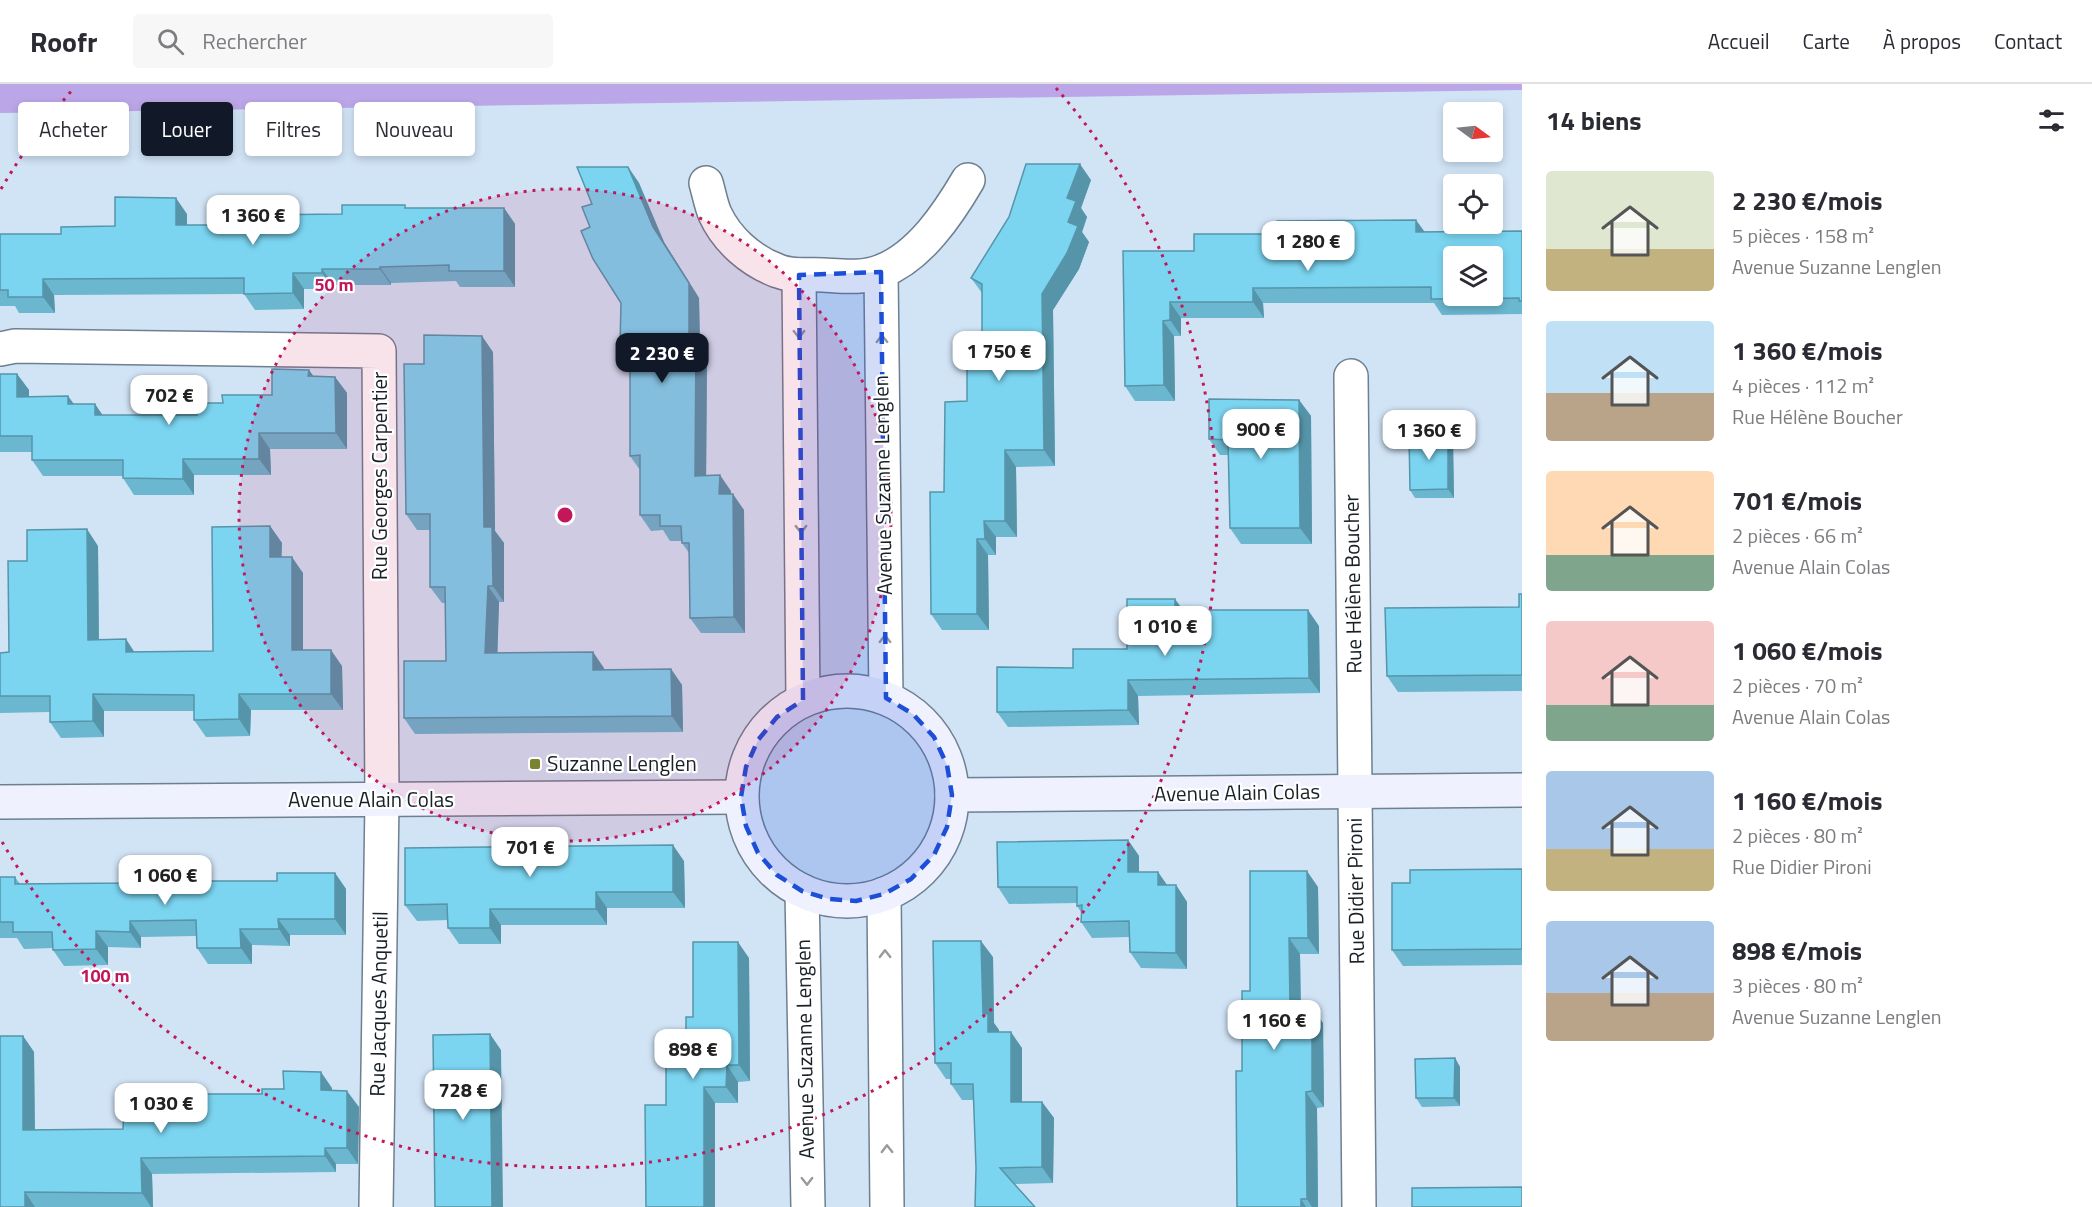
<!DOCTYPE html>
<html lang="fr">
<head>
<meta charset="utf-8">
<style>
	body { margin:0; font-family:"Titillium Web",sans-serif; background:#f7f7f7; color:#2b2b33; height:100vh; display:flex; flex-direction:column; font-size:22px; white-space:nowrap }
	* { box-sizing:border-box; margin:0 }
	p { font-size:20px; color:#7c7c81 }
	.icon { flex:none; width:33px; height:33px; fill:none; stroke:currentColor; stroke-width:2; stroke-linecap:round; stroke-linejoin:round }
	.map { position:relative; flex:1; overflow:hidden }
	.sheet { display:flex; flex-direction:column; background:#fff; width:570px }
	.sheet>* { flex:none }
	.guide { position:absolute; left:18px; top:18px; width:570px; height:54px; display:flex; gap:12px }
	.needle { width:39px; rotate:105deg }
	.controls { position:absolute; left:1443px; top:18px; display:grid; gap:12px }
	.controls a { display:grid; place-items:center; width:60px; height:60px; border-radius:6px; background:#fff; box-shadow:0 3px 9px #0003; font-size:30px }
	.price { position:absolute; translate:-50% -51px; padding:0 14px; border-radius:12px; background:#fff; color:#222; font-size:20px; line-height:39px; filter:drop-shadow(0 2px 3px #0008) }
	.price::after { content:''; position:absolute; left:50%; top:36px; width:18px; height:14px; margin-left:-9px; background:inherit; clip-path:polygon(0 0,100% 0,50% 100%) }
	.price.on { background:#111827; color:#fff }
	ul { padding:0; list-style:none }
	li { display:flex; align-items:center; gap:18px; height:150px; padding:0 24px }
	li span { display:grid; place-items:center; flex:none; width:168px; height:120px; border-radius:6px; color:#555 }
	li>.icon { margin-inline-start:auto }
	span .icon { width:72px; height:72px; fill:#fffc; stroke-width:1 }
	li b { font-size:26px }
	h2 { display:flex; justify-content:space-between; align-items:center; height:72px; padding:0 24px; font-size:26px }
	.pill { padding:0 21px; border-radius:6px; background:#fff; box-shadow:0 3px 9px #0003; font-size:21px; line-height:54px }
	.pill.on { background:#111827; color:#fff }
	header { display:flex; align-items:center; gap:36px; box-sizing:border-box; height:84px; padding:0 30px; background:#fff; border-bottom:2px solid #e1e1e2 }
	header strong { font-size:28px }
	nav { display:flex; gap:33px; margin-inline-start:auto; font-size:21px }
	.search { width:420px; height:54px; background:#f7f7f7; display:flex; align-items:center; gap:15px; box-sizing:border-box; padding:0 21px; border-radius:6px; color:#7c7c81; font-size:22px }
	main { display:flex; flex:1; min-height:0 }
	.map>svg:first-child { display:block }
	.green { fill:#bba6e7 }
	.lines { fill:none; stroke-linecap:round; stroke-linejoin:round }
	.street-casing { stroke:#6e7f8f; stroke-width:36 }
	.secondary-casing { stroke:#6e7f8f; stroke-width:36 }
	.street { stroke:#fff; stroke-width:33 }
	.secondary { stroke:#eff2fe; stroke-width:33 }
	.wall { fill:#6ab7cf }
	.shaded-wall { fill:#5695a9 }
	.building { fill:#7bd5f1; stroke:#5695a9; stroke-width:1.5; fill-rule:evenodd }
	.oneway { stroke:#989b9d }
	.marked { fill:#1d4ed8; fill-opacity:0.2; stroke:#1d4ed8; stroke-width:4.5; stroke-dasharray:12 8; stroke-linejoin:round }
	.ring { fill:none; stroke:#c2185b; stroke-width:3; stroke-dasharray:3 6 }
	.poi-dot { fill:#798330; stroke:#fff; stroke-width:2 }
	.labels { text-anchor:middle; stroke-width:4.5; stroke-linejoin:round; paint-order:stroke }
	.street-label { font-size:21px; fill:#192026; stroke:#fff }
	.poi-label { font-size:21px; fill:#192026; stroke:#fff; text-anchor:start }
	.centre { fill:#c2185b; stroke:#fff; stroke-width:3 }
	.ring-label { font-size:18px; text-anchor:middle; font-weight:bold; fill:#c2185b; stroke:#fff; stroke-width:4.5; stroke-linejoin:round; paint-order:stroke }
</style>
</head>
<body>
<header>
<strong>Roofr</strong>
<div class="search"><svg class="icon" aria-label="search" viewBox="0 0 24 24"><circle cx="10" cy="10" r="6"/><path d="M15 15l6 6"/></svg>Rechercher</div>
<nav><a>Accueil</a><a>Carte</a><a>À propos</a><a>Contact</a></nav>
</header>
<main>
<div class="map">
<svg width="1522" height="1123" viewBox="0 0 1522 1123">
	<rect width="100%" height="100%" fill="#d1e4f6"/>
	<!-- green -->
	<path class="green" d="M0,0H1522V6L0,29Z"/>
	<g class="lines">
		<defs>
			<g id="street">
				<path d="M706,99C709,109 711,121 715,130C727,156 751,177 778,187C793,193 808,190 823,191C842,192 863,195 882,187C920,172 948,130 968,96"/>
				<path d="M881,188L886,614"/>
				<path d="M799,191L803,616"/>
				<path d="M0,265L15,262L379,267L382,716L376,1123"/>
				<path d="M1351,292L1359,1123"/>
				<path d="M802,807L808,1123"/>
				<path d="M884,810L887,1123"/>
			</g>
			<g id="secondary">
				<circle cx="847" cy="712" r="105"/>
				<path d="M952,711L1522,706"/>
				<path d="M0,718L741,713"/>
			</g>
		</defs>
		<!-- street casing -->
		<use href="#street" class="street-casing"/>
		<!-- secondary casing -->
		<use href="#secondary" class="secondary-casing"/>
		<!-- street -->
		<use href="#street" class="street"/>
		<!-- secondary -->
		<use href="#secondary" class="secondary"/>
	</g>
	<!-- wall -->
	<g class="wall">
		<path d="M628,83L639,99L664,158L699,214L700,262L707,272L706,391L731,407L730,410L744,426L745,549H701L690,534L689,469L682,459V457H670L663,446L651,447L640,431V386L630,372V275L620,261L621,219L590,143L592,120Z"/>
		<path d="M1091,96L1081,124L1087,133L1082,148L1089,158L1079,185L1053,226L1055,382L1016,383L1017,453H996V471H988L989,546H942L931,530L967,317L982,257V209L971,194Z"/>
		<path d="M408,124H504L515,140V203H460L456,197L391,199V201H334V205H304V225L255,226L244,210L54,211L55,229H19L15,222H0V150H61L187,130V141H244Z"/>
		<path d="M1522,147V230L1442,231L1434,219H1263L1264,234H1181V252H1174L1175,317H1135L1125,302L1194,167L1277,150Z"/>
		<path d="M493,268L495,447L504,459V518H499L497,569L593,568L604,586L671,585L682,601L683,648L415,650L404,634L446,577L445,519H442L430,503V446H417L406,430L424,280Z"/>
		<path d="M309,286L314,293H335L347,309V365H270L271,391H194V411H134L123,394V392H43L32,376V368H0V290H17L29,306V313L68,312L74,320H95L102,331H197L223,319L272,311Z"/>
		<path d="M1299,316L1311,332L1312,460H1241L1230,444L1228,371H1220L1209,355Z"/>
		<path d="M1448,348L1453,357L1454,414H1415L1410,406Z"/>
		<path d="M270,442L282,459L281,473L303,489V566L342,582L343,626H251L250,652L206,653L194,636V627H104V653L61,654L50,638V628L0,629V569L9,568L27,477L98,462L99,556L135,568L213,567Z"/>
		<path d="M1522,510V607L1398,608L1387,592L1519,523Z"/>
		<path d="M1183,526L1319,542L1320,609L1138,612L1139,641L1008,643L997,628L1073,584L1127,565Z"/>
		<path d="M1128,756L1139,772V788H1158L1167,801H1176L1187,818V885L1141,884L1130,868L1129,853L1092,854L1081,838V828L1077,822V819L1009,820L998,803Z"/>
		<path d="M684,777L685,824H607V841H501V860H459L448,844V836L417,837L405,821Z"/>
		<path d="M1522,785V881L1403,882L1392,866L1410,799Z"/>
		<path d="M335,789L346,805V851H290V862L252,861V880H208L197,864L196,852L141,853V864L108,863V881L64,882L53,866V864L24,865L17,854H0V793H15L20,800L277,797Z"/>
		<path d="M1318,803L1319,870H1300L1301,923L1323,939L1324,1023L1317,1024L1318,1123H1237L1242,987L1250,907Z"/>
		<path d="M993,873L994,939L999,946V948L1022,964V1018H1042L1054,1034L1053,1099L1014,1100L976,1084L974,1016H962L951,1000V995H946L935,979Z"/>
		<path d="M749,874L750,997L738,998V1019H715V1123H646L666,1021L686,952L693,933Z"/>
		<path d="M23,952L34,968L35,1046L123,1045L140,1026L262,1010L332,1004V1006L359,1023L358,1080H336V1088L152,1090L153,1123H0Z"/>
		<path d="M1455,974L1460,983V1022L1422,1023L1416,1014Z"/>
	</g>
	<!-- shaded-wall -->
	<g class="shaded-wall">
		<path d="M1080,80L1091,96L1081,124L1087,133L1082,148L1089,158L1079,185L1053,226L1055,382L1044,366L1042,210L1067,114Z"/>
		<path d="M628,83L639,99L664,158L699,214L700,262L707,272L706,407L695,392L689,257L653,143Z"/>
		<path d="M176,114L187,130V157L176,141Z"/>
		<path d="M504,124L515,140V203L504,187Z"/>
		<path d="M1416,136L1427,151L1416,148Z"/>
		<path d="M380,183L391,199V201L380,185Z"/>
		<path d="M322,185L334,201V205L322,189Z"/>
		<path d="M293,189L304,205V225L293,209Z"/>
		<path d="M43,195L54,211L55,229L43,213Z"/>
		<path d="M1253,204L1263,219L1264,234L1253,218Z"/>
		<path d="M1170,218L1181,234V252L1170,236Z"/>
		<path d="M1163,237L1174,252L1175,317L1164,301Z"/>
		<path d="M482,252L493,268L495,447L504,459V518L493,502L484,443Z"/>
		<path d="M309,286L320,302L308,292Z"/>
		<path d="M17,290L29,306V329L17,313Z"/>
		<path d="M335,293L347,309V365L336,349Z"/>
		<path d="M68,312L79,328L68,320Z"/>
		<path d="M1299,316L1311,332L1312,460L1300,444Z"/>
		<path d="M95,320L106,336L95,331Z"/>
		<path d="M1448,348L1453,357L1454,414L1448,405Z"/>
		<path d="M259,349L270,365L271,391L259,375Z"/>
		<path d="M1005,366L1016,383L1017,453L1005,437Z"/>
		<path d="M183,375L194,391V411L183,395Z"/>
		<path d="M720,391L731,407L730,426L719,410Z"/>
		<path d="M733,410L744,426L745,549L734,533Z"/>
		<path d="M984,437L996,453V471L985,455Z"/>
		<path d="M270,442L282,459L281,489L270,473Z"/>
		<path d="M87,445L98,462L99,572L88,556Z"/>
		<path d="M977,455L988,471L989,546L977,530Z"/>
		<path d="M292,473L303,489V582L292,566Z"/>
		<path d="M488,502L499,518L497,585L485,569Z"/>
		<path d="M1175,515L1186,530L1175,526Z"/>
		<path d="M1308,526L1319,542L1320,609L1309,594Z"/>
		<path d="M126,555L137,572L126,568Z"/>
		<path d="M331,566L342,582L343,626L331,610Z"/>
		<path d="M593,568L604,584V602L593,586Z"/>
		<path d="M671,585L682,601L683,648L672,632Z"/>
		<path d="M1128,596L1138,612L1139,641L1128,626Z"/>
		<path d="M93,610L104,627V653L93,637Z"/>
		<path d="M239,610L251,626L250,652L239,635Z"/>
		<path d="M1128,756L1139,772V804L1128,788Z"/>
		<path d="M673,761L684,777L685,824L673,808Z"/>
		<path d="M1307,787L1318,803L1319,870L1308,854Z"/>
		<path d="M1158,788L1169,804L1158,801Z"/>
		<path d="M335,789L346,805V851L335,835Z"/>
		<path d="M183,790L194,806L183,797Z"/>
		<path d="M1176,801L1187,818V885L1176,869Z"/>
		<path d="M596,808L607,824V841L596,825Z"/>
		<path d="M490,825L501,841V860L490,844Z"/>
		<path d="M278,835L290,851V862L279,845Z"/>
		<path d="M130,837L141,853V864L130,848Z"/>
		<path d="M240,845L252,861V880L241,864Z"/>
		<path d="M96,847L108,863V881L96,865Z"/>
		<path d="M1289,854L1300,870L1301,939L1290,923Z"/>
		<path d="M981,857L993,873L994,939L999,946L1000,964L988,948L983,930Z"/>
		<path d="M738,858L749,874L750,997L739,981Z"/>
		<path d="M1312,923L1323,939L1324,1023L1312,1007Z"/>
		<path d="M1011,948L1022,964V1034L1011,1018Z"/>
		<path d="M490,950L501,966L503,1123H492Z"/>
		<path d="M23,952L34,968L35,1062L23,1046Z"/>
		<path d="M1455,974L1460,983V1022L1454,1014Z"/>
		<path d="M727,981L738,998V1019L726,1003Z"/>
		<path d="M321,988L332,1004V1022L321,1006Z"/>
		<path d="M704,1003L715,1019V1123H704Z"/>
		<path d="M347,1007L359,1023L358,1080L347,1064Z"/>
		<path d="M1306,1008L1317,1024L1318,1123H1312L1307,1115Z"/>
		<path d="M1042,1018L1054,1034L1053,1099L1042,1083Z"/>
		<path d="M325,1064L336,1080V1088L325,1072Z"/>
		<path d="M141,1074L152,1090L153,1123H151L142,1109Z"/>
		<path d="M25,1108L35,1123H25Z"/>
		<path d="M1301,1115L1306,1123H1301Z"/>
	</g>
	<!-- building -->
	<g class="building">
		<path d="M1026,80H1080L1067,114L1076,117L1068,138L1078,142L1067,169L1042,210L1044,366H1005V437H984L985,455H977V530H931L930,408H944L945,318L967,317V257H982V200L971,194L1009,133Z"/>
		<path d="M577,83H628L653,143L689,199V257H696L695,392L720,391L719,410H733L734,533L690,534L689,459H682L681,442H660V431H640V371L630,372V261H620L621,219L593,175L581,147L590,143L582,123L592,120Z"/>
		<path d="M115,113L176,114V141H244V131L342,130V121H405V124H504V187H449V181L380,183V185H322V189H293V209L244,210V194L43,195V213H8V206H0V150H61V143L115,142Z"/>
		<path d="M1416,136V148L1522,147V217H1519V214L1431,215V203L1253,204V218H1170V236L1163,237L1164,301L1125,302L1123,167H1194V150H1277V137ZM1454,172H1492V212H1454Z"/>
		<path d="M424,251L482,252L484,443H492L493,502H488L485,569L593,568V586L671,585L672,632L404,634V577H446L445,503H430V430H406L404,280H424Z"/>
		<path d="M272,285L309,286L308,292L335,293L336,349H259V375H183V395L123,394V376H32V352H0V290H17V313L68,312V320H95V331H197V319H223L222,311H272Z"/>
		<path d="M1209,315L1299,316L1300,444H1230L1228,356L1209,355Z"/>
		<path d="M1448,348V405L1410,406L1409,349Z"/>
		<path d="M270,442V473H292V566H331V610H239V635L194,636V611L93,610V637L50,638V612H0V569L9,568L8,477H27V446L87,445L88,556L126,555V568L213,567L212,443Z"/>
		<path d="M1519,510H1522V591L1387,592L1385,524L1519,523Z"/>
		<path d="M1127,515H1175V526H1308L1309,594L1128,596V626L997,628V583L1073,584V565H1127Z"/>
		<path d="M1128,756V788H1158V801H1176V869L1130,868L1129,837L1081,838L1082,821L1077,822V803H998L997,758Z"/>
		<path d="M673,761V808H596V825H490V844H448L447,820L405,821V764Z"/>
		<path d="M1522,785V865L1392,866V799H1410V786Z"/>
		<path d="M1250,787H1307L1308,854H1289L1290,923H1312V1007L1306,1008L1307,1115H1301V1123H1237L1236,987H1242V907H1250Z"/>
		<path d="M277,789H335V835H278L279,845H240L241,864H197L196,836L130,837V848L96,847V865L53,866L52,848H13V838H0V793H15V800L126,799L127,790H183V797H277Z"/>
		<path d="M933,857H981L983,930H988V948H1011V1018H1042V1083L1000,1084L1035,1123H975L976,1084L973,1000H951V979H935Z"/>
		<path d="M693,858H738L739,981H727L726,1003H704V1123H646L645,1021H666V952H686V933H693Z"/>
		<path d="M490,950L492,1123H435L433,951Z"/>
		<path d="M0,952H23V1046L123,1045L124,1026H140V1017L203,1018V1010H262V1005H284L283,987L321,988V1006L347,1007V1064H325V1072L141,1074L142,1109L25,1108V1123H0Z"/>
		<path d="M1455,974L1454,1014H1416L1415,975Z"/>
		<path d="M1522,1103V1123H1412V1104Z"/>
	</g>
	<!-- one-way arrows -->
	<defs><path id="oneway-chevron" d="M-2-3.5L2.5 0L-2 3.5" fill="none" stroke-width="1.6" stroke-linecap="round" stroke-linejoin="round" transform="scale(1.5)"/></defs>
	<g class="oneway">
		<use href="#oneway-chevron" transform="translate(799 250) rotate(89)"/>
		<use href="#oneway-chevron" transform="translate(882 255) rotate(-91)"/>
		<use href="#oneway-chevron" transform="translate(801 445) rotate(89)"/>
		<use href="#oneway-chevron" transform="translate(885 555) rotate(-91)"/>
		<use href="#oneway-chevron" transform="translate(885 870) rotate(-91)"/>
		<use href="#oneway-chevron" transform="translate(887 1065) rotate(-91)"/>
		<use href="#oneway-chevron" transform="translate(807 1097) rotate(89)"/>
	</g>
	<!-- marked area -->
	<path class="marked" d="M881,188L886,614L913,630L934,653L947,681L952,711L947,743L934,771L911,795L884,810L856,817L829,815L802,807L777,791L758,769L746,742L741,713L746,683L758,656L777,633L803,616L799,191Z"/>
	<!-- distance rings -->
	<circle cx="565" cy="431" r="326" fill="#c2185b" fill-opacity=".12"/>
	<g class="ring">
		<circle cx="565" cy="431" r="326"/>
		<path d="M1 105A651 651 0 0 1 74 4M1056 4A651 651 0 1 1 1 756"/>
	</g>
	<!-- markers -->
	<rect class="poi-dot" x="529" y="674" width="12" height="12" rx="3"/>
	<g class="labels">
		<!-- street labels -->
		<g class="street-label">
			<text transform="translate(380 392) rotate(-90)" y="7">Rue Georges Carpentier</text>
			<text transform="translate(883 401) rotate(-91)" y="7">Avenue Suzanne Lenglen</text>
			<text transform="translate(1353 500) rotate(-91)" y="7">Rue Hélène Boucher</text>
			<text transform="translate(1237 709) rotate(-1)" y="7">Avenue Alain Colas</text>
			<text x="371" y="723">Avenue Alain Colas</text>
			<text transform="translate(1356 807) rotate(-91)" y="7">Rue Didier Pironi</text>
			<text transform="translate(379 920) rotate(-89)" y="7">Rue Jacques Anquetil</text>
			<text transform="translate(805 965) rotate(-91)" y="7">Avenue Suzanne Lenglen</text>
		</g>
		<!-- poi labels -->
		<g class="poi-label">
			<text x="547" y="687">Suzanne Lenglen</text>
		</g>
	</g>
	<circle cx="565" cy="431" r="9" class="centre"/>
	<g class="ring-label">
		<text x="334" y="207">50 m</text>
		<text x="105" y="898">100 m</text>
	</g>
</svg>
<div class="controls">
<a><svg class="needle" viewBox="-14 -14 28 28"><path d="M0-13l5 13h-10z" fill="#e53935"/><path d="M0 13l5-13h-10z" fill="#7c7c81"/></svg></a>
<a><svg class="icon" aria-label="locate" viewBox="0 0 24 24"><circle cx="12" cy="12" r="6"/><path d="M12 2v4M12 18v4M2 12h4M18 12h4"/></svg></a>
<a><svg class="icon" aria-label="layers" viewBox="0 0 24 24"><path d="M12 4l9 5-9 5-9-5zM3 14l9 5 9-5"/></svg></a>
</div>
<b class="price" style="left:253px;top:162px">1 360 €</b>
<b class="price" style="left:1308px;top:188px">1 280 €</b>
<b class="price" style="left:999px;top:298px">1 750 €</b>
<b class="price on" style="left:662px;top:300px">2 230 €</b>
<b class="price" style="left:169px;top:342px">702 €</b>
<b class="price" style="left:1261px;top:376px">900 €</b>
<b class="price" style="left:1429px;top:377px">1 360 €</b>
<b class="price" style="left:1165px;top:573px">1 010 €</b>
<b class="price" style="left:530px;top:794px">701 €</b>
<b class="price" style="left:165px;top:822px">1 060 €</b>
<b class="price" style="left:1274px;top:967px">1 160 €</b>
<b class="price" style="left:693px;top:996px">898 €</b>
<b class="price" style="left:463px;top:1037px">728 €</b>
<b class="price" style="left:161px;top:1050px">1 030 €</b>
<div class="guide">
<a class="pill">Acheter</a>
<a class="pill on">Louer</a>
<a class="pill">Filtres</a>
<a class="pill">Nouveau</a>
</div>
</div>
<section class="sheet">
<h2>14 biens<svg class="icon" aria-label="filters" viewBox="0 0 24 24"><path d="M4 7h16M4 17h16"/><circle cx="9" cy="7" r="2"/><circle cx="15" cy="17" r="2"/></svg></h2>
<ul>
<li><span style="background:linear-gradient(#dfe7d0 65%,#c2b280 0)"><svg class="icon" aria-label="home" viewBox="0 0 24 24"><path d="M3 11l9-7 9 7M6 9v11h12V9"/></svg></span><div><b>2 230 €/mois</b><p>5 pièces · 158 m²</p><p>Avenue Suzanne Lenglen</p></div></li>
<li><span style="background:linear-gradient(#bfe0f5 60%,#b9a48a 0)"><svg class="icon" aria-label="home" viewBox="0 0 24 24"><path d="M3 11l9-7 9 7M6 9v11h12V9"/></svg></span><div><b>1 360 €/mois</b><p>4 pièces · 112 m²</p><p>Rue Hélène Boucher</p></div></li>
<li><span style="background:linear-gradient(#ffd9b3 70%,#7fa58c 0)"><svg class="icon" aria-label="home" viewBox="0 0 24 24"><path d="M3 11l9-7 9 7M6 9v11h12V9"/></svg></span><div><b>701 €/mois</b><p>2 pièces · 66 m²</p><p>Avenue Alain Colas</p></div></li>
<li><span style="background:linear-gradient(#f6c9c9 70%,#7fa58c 0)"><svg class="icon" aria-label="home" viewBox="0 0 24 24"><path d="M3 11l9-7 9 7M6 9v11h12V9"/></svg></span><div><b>1 060 €/mois</b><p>2 pièces · 70 m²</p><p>Avenue Alain Colas</p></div></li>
<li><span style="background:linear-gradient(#a9c7e8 65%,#c2b280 0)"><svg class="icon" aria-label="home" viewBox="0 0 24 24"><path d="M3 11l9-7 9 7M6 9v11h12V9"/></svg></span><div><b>1 160 €/mois</b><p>2 pièces · 80 m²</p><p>Rue Didier Pironi</p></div></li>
<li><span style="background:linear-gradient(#a9c7e8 60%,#b9a48a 0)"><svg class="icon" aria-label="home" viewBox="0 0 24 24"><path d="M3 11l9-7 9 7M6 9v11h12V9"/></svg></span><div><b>898 €/mois</b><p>3 pièces · 80 m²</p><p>Avenue Suzanne Lenglen</p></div></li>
</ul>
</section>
</main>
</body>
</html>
